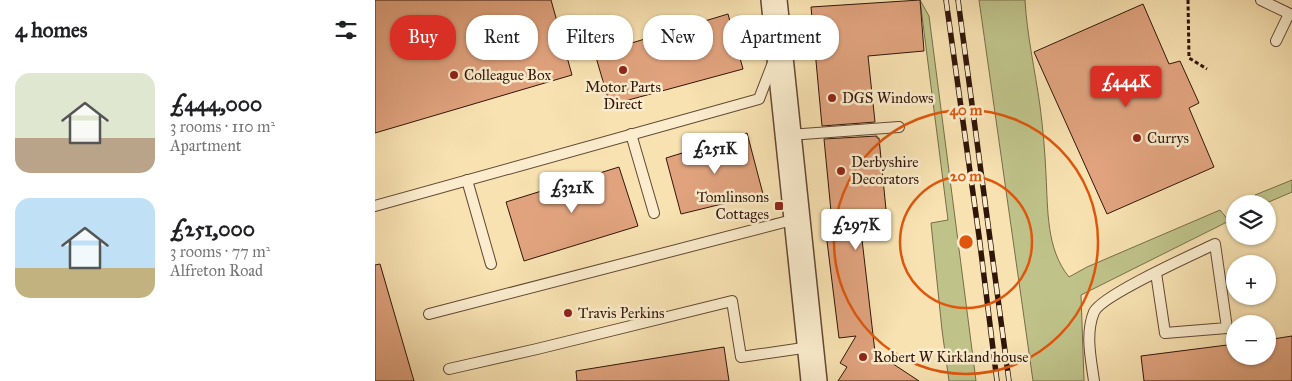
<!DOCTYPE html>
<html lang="en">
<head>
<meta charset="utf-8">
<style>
	body { margin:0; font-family:"IM FELL Great Primer",serif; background:#f6f6f6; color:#202124; height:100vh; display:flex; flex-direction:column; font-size:19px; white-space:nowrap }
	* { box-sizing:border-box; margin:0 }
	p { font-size:16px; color:#757577 }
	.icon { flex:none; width:28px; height:28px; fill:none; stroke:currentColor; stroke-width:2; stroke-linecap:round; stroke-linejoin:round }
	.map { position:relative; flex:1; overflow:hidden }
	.drawer { display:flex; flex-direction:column; background:#fff; width:375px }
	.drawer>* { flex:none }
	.banner { position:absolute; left:15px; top:15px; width:475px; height:45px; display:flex; gap:10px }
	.buttons { position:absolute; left:851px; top:195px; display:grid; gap:10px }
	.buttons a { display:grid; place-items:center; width:50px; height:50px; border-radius:50%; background:#fff; box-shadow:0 1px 4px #0004; font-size:25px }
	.price { position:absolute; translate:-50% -42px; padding:0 11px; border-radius:5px; background:#fff; color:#222; font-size:16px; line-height:32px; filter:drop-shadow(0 1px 2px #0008) }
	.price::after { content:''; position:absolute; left:50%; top:30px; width:15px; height:11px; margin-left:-8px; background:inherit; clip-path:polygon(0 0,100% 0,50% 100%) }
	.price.active { background:#d93025; color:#fff }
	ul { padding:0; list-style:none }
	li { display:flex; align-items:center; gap:15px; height:125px; padding:0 15px }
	li span { display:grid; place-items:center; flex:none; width:140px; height:100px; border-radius:15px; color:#555 }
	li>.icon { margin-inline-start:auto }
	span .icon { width:60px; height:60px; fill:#fffc; stroke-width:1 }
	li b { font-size:21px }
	h2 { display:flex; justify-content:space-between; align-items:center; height:60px; padding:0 15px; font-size:21px }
	.pill { padding:0 18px; border-radius:20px; background:#fff; box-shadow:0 1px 4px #0004; font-size:18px; line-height:45px }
	.pill.active { background:#d93025; color:#fff }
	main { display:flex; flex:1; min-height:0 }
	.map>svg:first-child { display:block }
	.green { fill:#bfc38a; stroke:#786c4a }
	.building { fill:#e0a37e; stroke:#301509 }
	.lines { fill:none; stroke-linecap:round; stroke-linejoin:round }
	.service-casing { stroke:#624833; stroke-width:12 }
	.tertiary-casing { stroke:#624833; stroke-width:28 }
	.path { stroke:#301509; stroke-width:3; stroke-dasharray:4 2.5; stroke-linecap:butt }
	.service { stroke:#faeccd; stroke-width:10 }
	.tertiary { stroke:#faeccd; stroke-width:25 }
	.rail-casing { stroke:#301509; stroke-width:5.5 }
	.rail { stroke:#faeccd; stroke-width:4; stroke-dasharray:11; stroke-linecap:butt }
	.ring { fill:none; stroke:#df560c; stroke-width:2.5 }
	.poi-dot { fill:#8f2418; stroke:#faeccd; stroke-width:2 }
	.labels { text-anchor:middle; stroke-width:5; stroke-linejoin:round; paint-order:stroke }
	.poi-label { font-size:15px; fill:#301509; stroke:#faeccd; text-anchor:start }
	.centre { fill:#df560c; stroke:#faeccd; stroke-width:2.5 }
	.ring-label { font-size:15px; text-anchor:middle; font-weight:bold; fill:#df560c; stroke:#faeccd; stroke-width:5; stroke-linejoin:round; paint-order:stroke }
</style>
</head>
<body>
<main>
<section class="drawer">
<h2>4 homes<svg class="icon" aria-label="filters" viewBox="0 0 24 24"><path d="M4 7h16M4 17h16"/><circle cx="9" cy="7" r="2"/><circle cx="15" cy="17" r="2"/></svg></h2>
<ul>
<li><span style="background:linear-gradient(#dfe7d0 65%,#b9a48a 0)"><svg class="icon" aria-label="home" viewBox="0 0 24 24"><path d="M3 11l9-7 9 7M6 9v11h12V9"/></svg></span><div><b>£444,000</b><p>3 rooms · 110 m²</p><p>Apartment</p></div></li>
<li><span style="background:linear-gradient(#bfe0f5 70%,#c2b280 0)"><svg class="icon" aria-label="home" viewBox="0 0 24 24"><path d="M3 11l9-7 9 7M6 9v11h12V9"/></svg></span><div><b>£251,000</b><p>3 rooms · 77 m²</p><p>Alfreton Road</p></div></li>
</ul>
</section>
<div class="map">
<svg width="917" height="381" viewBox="0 0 917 381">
	<rect width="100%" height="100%" fill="#f8e2b2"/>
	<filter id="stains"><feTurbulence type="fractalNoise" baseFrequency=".004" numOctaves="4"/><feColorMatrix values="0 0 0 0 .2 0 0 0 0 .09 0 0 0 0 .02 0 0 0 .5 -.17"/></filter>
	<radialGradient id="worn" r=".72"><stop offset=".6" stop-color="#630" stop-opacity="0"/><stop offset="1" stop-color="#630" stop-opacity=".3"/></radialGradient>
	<!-- green -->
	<g class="green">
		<path d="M545,0L554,16L601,381H574L567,330L556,223L573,220Z"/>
		<path d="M604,0H650C652,36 660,70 665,106C668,129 670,152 671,175C673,209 671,249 694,277L712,267L845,210L854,221L706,295L709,381H658Z"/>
		<path d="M917,180V192L889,204H879L880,195Z"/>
	</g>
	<!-- building -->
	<g class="building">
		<path d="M0,0H176L197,75L0,133Z"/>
		<path d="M545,0L549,51L493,56L500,122L447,126L436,7Z"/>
		<path d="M768,4L794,64L805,61L824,103L814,108L839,167L732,214L659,52Z"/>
		<path d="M353,14L368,69L235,105L220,54Z"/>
		<path d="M372,133L388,194L306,214L291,158Z"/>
		<path d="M502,136V138H504L512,220L485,222L500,352L544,381H463L472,367L465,363L481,336L464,338L451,233L458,232L449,139Z"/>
		<path d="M244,167L263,226L149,261L131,202Z"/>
		<path d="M5,264L39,381H0V265Z"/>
		<path d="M917,336V381H769L766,356L860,344V356H892V340Z"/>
		<path d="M349,347L354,381H202L201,371Z"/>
	</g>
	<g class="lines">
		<defs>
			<g id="service">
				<path d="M886,0L917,15"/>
				<path d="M901,41L914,14"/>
				<path d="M256,134L279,213"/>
				<path d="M414,135L524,127"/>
				<path d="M92,180L116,264"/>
				<path d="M0,206L384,99L399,60"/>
				<path d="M54,314L421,219"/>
				<path d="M74,369L162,349L357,301L366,357L435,347"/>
				<path d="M719,381C716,359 710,334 719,312C727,295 819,254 840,244L852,328L790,333L781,273"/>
			</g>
			<path id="tertiary" d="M399,0L439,381"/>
		</defs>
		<!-- service casing -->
		<use href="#service" class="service-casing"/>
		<!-- tertiary casing -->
		<use href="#tertiary" class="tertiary-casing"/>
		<!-- path -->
		<path class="path" d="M813,0L814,58L832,69"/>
		<!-- service -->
		<use href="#service" class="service"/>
		<!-- tertiary -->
		<use href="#tertiary" class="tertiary"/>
		<defs>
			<g id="rail">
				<path d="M571,0L604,236L622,381"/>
				<path d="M583,0L634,381"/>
			</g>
		</defs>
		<!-- rail casing -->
		<use href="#rail" class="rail-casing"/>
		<!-- rail -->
		<use href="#rail" class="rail"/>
	</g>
	<!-- distance rings -->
	<g class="ring">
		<circle cx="591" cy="242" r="66"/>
		<circle cx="591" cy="242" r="132"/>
	</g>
	<!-- markers -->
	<g class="poi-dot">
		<circle cx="248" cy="70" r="5"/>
		<circle cx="79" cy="75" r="5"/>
		<circle cx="457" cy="98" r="5"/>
		<circle cx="762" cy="138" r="5"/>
		<circle cx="466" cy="171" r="5"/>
		<rect x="399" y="201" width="10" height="10" rx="2.5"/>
		<circle cx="193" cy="313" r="5"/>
		<circle cx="488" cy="357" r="5"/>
	</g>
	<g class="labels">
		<!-- poi labels -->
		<g class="poi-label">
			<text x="89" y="80">Colleague Box</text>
			<text x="248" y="92" text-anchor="middle">Motor Parts<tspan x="248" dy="17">Direct</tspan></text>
			<text x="467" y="103">DGS Windows</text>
			<text x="772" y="143">Currys</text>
			<text x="476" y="167">Derbyshire<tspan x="476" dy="17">Decorators</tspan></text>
			<text x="394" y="202" text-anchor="end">Tomlinsons<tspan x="394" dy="17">Cottages</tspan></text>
			<text x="203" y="318">Travis Perkins</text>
			<text x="498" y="362">Robert W Kirkland house</text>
		</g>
	</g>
	<circle cx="591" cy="242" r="8" class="centre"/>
	<g class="ring-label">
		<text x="591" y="115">40 m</text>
		<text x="591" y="181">20 m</text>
	</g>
	<rect width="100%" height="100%" filter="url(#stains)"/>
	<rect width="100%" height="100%" fill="url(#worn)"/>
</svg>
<div class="buttons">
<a><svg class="icon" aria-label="layers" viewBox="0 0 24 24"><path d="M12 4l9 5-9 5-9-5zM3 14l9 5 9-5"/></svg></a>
<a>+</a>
<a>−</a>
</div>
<b class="price active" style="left:751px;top:108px">£444K</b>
<b class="price" style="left:340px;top:175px">£251K</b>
<b class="price" style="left:197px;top:214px">£321K</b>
<b class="price" style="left:481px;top:251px">£297K</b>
<div class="banner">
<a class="pill active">Buy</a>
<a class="pill">Rent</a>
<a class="pill">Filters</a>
<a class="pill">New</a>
<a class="pill">Apartment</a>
</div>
</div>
</main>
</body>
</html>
